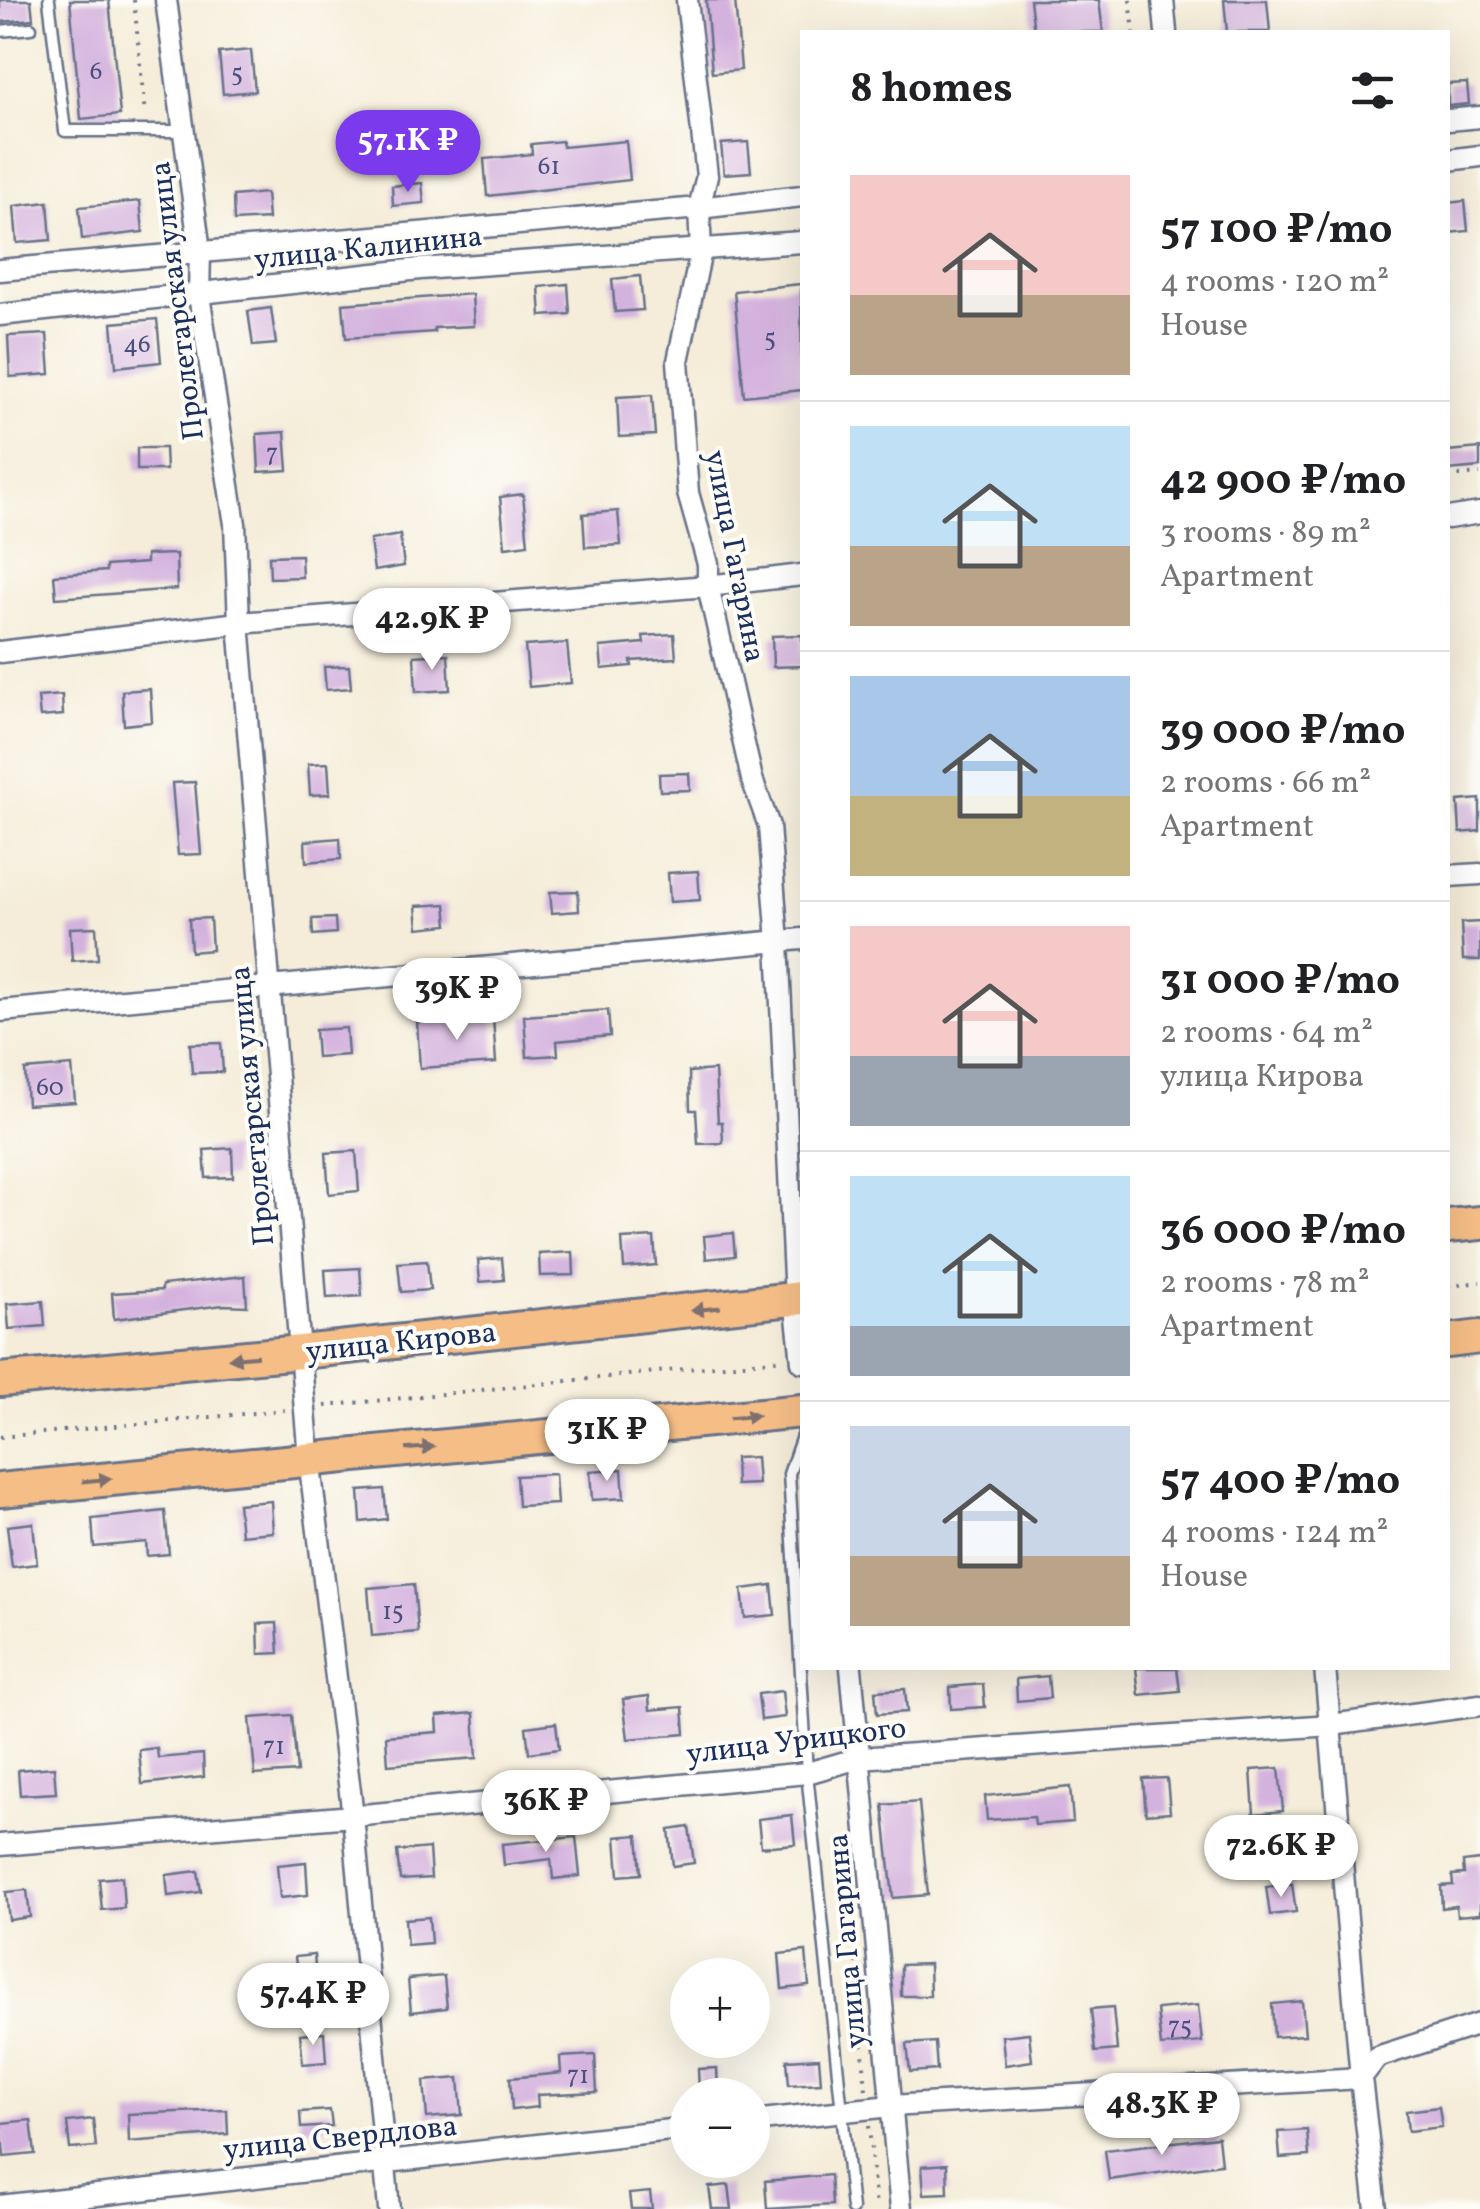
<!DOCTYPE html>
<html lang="en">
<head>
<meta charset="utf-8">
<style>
	body { margin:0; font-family:Vollkorn,serif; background:#f2f2f2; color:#202124; height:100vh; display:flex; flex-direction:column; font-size:38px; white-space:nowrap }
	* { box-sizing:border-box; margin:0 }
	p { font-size:32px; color:#757577 }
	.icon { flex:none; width:55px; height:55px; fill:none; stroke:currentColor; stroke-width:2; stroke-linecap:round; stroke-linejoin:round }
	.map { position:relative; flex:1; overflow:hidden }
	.side { position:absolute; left:800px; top:30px; width:650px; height:1640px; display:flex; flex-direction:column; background:#fff; border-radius:0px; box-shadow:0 10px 40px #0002 }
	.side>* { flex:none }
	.fabs { position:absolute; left:670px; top:1958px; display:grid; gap:20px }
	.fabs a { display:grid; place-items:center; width:100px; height:100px; border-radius:50%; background:#fff; box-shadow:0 10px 40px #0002; font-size:50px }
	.price { position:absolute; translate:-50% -85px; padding:0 22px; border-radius:35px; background:#fff; color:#222; font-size:32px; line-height:65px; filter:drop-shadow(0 2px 5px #0008) }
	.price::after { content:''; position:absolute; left:50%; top:60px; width:30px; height:22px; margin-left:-15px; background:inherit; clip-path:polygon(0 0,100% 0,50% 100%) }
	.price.on { background:#7c3aed; color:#fff }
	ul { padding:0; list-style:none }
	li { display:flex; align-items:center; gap:30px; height:250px; padding:0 50px }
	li+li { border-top:2px solid #e0e0e0 }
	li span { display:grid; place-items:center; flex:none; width:280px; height:200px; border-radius:0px; color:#555 }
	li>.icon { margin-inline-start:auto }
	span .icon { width:120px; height:120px; fill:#fffc; stroke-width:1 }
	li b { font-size:42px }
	h2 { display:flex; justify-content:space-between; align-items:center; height:120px; padding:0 50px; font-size:42px }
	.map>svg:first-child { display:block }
	.building { fill:#d4b2de }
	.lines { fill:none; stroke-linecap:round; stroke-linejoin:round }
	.lane-casing { stroke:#677289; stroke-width:15 }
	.street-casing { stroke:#677289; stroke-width:25 }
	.primary-casing { stroke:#677289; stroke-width:38 }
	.path { stroke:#677289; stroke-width:4; stroke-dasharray:2.5 8; stroke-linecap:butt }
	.lane { stroke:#fff; stroke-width:10 }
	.street { stroke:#fff; stroke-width:20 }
	.primary { stroke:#f6be87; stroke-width:32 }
	.oneway { fill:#7e6f70 }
	.labels { text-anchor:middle; stroke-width:8; stroke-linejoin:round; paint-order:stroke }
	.number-label { font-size:25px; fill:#49507e }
	.street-label { font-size:30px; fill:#1b2f5e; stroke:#fdfcf7 }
</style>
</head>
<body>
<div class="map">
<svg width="1480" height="2209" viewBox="0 0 1480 2209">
	<rect width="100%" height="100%" fill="#fdfcf7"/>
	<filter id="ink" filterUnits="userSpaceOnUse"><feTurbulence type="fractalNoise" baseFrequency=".01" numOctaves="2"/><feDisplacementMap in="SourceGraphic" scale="20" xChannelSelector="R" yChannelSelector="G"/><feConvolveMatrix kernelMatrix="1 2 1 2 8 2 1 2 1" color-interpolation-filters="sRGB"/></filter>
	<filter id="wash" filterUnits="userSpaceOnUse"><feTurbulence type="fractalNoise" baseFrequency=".0048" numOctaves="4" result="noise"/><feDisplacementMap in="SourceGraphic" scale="40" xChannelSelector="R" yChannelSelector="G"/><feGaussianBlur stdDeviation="2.25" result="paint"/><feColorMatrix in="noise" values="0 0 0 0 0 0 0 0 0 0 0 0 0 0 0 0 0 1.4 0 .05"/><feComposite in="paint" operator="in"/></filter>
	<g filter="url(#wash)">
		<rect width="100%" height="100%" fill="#f5edd9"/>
		<g id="blocks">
			<!-- building -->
			<g class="building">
				<path d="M0,0H31L33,19L0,22Z"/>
				<path d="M70,0H109L120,115L81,119Z"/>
				<path d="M706,0H735L741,70L712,73Z"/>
				<path d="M1030,0H1099L1103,32H1034Z"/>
				<path d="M1224,0H1267L1270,32H1227Z"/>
				<path d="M251,50L255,91L223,94L219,53Z"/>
				<path d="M1467,83L1469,104L1448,106V84Z"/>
				<path d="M562,141L563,147L626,141L630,180L487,196L484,159L532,154L531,144Z"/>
				<path d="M748,142L751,172L724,174L721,144Z"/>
				<path d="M422,183L424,203L393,206L392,186Z"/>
				<path d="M266,193L268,219L234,221L233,196Z"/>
				<path d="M140,201L143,232L82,239L79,207Z"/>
				<path d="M1465,201L1468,231L1448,233V203Z"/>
				<path d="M48,202L51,240L17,243L14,206Z"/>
				<path d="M640,276L643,310L615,312L612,279Z"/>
				<path d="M568,284L570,314L541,316L539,287Z"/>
				<path d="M801,284L802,390L744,396L734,291Z"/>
				<path d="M472,294L474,326L434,328V332L346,338L343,304Z"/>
				<path d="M271,308L276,344L253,346L248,311Z"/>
				<path d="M157,319L161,362L116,367L112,323Z"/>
				<path d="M47,334L50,374L10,377L8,336Z"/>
				<path d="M652,395L655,435L619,437L617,397Z"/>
				<path d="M285,432L288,470L259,472L257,434Z"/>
				<path d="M137,448H165L166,470H137Z"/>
				<path d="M1480,448V467L1448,470V451Z"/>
				<path d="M523,494L528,544L505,547L500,497Z"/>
				<path d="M618,511L621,545L585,547L583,514Z"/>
				<path d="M400,535L404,566L374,571L370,540Z"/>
				<path d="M176,554L177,589L56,598L54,575L106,571V566L146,563V555Z"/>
				<path d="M301,555L302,577L270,578L269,556Z"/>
				<path d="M674,634L676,658L631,661L632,666L602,669L600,647L644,643L643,636Z"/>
				<path d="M802,635V666L773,667L772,636Z"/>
				<path d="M567,643L571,683L529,687L525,646Z"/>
				<path d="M448,654L450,690L416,692L414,656Z"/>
				<path d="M349,666L351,688L326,690L324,667Z"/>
				<path d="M150,689L152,722L124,725L122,691Z"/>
				<path d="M62,695L63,715L40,717L38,697Z"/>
				<path d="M328,763L330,794L310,795L308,764Z"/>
				<path d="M689,773L690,790L660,791L659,774Z"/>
				<path d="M195,782L201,854L178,855L172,783Z"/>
				<path d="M1480,799V831L1460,833L1458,801Z"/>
				<path d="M340,838L341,859L306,862L305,841Z"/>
				<path d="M698,871L700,900L670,902L668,873Z"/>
				<path d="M578,891L579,911L552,913L550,892Z"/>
				<path d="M446,904L448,925L418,928L416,906Z"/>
				<path d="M210,918L212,950L191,952L189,919Z"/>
				<path d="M335,918L336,933L313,935L312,919Z"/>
				<path d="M1480,922V960H1463L1461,923Z"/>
				<path d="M96,927L98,959L72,961L70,928Z"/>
				<path d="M608,1010L610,1036L557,1041L558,1055L527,1057L524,1016Z"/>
				<path d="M493,1017L496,1063L420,1068L417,1022Z"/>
				<path d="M346,1028L348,1055L317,1057L315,1030Z"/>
				<path d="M221,1043L223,1072L192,1073L190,1044Z"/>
				<path d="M72,1066L75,1102L27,1105L25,1070Z"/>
				<path d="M715,1070L718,1122H722L723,1143L698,1144L696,1110H690L689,1072Z"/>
				<path d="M232,1148L233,1177L206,1178L204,1150Z"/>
				<path d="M356,1151L359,1191L329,1194L326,1153Z"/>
				<path d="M733,1233L735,1256L706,1259L704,1236Z"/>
				<path d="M654,1237L656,1265L624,1268L622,1239Z"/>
				<path d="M573,1252L574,1275L540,1276L539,1254Z"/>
				<path d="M502,1258L504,1280L480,1282L478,1260Z"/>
				<path d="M427,1261L430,1290L401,1292L398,1263Z"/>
				<path d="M360,1268L362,1296L327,1298L325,1270Z"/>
				<path d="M245,1276L247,1306L223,1305L114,1319L112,1293L162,1290V1285Z"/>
				<path d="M43,1301L45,1326L9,1329L7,1304Z"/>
				<path d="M756,1457L758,1484L736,1485L735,1458Z"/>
				<path d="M622,1469L624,1498L592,1500L590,1471Z"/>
				<path d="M555,1474L557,1504L518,1506L516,1476Z"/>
				<path d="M384,1489L387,1519L361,1522L359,1491Z"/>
				<path d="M271,1501L273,1532L241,1535L238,1504Z"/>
				<path d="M165,1511L169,1554L147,1556L146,1542L94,1547L92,1519Z"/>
				<path d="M33,1523L37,1564L12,1567L7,1526Z"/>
				<path d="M414,1584L418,1632L372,1636L368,1588Z"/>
				<path d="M772,1585L775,1615L745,1618L742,1589Z"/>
				<path d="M277,1623L279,1653L259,1654L258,1624Z"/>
				<path d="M1136,1668H1177L1180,1691L1139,1695Z"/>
				<path d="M1048,1676L1050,1698L1017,1701L1016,1679Z"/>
				<path d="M983,1684L985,1707L951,1709L950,1687Z"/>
				<path d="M905,1689L907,1712L877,1714L875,1691Z"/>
				<path d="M782,1691L785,1717L761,1720L758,1694Z"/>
				<path d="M649,1696L650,1710L683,1707L685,1734L628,1739L623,1699Z"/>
				<path d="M474,1713L477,1758L388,1765L386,1736L438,1732L437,1716Z"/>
				<path d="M292,1715L297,1772L255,1775L250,1718Z"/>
				<path d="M556,1723L559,1749L529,1753L526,1727Z"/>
				<path d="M157,1748L158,1758L203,1754L204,1777L142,1784L139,1750Z"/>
				<path d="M54,1767L56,1793L20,1795L18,1770Z"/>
				<path d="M1279,1768L1283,1811L1254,1814L1251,1770Z"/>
				<path d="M1167,1778L1170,1812L1146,1814L1143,1779Z"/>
				<path d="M1070,1787L1073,1822L1035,1825L1034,1817L987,1820L985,1796Z"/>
				<path d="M919,1802L928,1895L893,1898L883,1805Z"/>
				<path d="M792,1815L795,1844L761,1847L758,1819Z"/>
				<path d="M689,1827L694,1863L673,1866L669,1830Z"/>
				<path d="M638,1835L641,1874L619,1876L616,1837Z"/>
				<path d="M576,1837L580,1876L553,1879L551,1859L504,1865L502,1844Z"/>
				<path d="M429,1848L431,1878L400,1880L397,1851Z"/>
				<path d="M1480,1860V1914L1457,1916L1456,1906L1442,1908L1441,1886L1453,1885L1452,1875L1464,1874L1463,1862Z"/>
				<path d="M306,1862L308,1895L280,1898L277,1865Z"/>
				<path d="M198,1871L201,1892L168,1896L166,1875Z"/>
				<path d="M122,1877L124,1908L102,1910L99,1879Z"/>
				<path d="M1292,1884L1296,1912L1270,1915L1266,1887Z"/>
				<path d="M27,1890L30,1917L9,1920L6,1892Z"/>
				<path d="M429,1917L431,1943L407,1945L405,1919Z"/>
				<path d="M806,1951L809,1986L782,1989L779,1954Z"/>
				<path d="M314,1955L317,1987L299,1989L295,1957Z"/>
				<path d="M929,1964L930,1996H901V1965Z"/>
				<path d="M444,1976L447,2008L411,2012L408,1979Z"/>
				<path d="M1302,2001L1305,2035L1274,2037L1272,2004Z"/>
				<path d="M1198,2005L1202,2042L1161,2046L1157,2009Z"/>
				<path d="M1113,2007L1117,2050L1095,2052L1091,2009Z"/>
				<path d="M324,2032L326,2062L303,2064L300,2034Z"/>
				<path d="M1029,2033L1032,2061L1005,2065L1002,2036Z"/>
				<path d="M935,2042L937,2070L910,2072L907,2044Z"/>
				<path d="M595,2055L597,2092L537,2095L538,2107L512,2110L510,2078L561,2073L560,2057Z"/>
				<path d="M819,2058L821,2083L789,2085L787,2060Z"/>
				<path d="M717,2068L718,2092L699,2093L698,2069Z"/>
				<path d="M459,2078L462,2115L427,2118L424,2081Z"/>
				<path d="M1439,2107L1442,2127L1408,2131L1406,2111Z"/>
				<path d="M227,2110L228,2134L129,2142L128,2114Z"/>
				<path d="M330,2110L332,2126L301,2128L300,2112Z"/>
				<path d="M93,2119L96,2147L70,2149L67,2122Z"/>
				<path d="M31,2120L35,2154L4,2157L1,2123Z"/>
				<path d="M1307,2130L1309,2156L1280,2158L1278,2132Z"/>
				<path d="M1218,2137L1221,2164L1109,2180L1105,2150Z"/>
				<path d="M947,2164L948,2193L924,2194L922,2166Z"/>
				<path d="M830,2175L832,2205L767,2209L765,2181Z"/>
				<path d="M729,2185L732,2209H712L709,2187Z"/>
				<path d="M650,2192L652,2209H631L629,2194Z"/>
			</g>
		</g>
	</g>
	<g filter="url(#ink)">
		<use href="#blocks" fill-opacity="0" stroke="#677289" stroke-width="2.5"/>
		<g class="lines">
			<defs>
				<g id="lane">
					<path d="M49,0L65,131H186"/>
					<path d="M0,31L31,28"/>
					<path d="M802,1436L789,1474L807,1773L852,2209"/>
				</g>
				<g id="street">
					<path d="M166,0L200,251L199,295L235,524L239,623L309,1458L353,1816L389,2209"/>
					<path d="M687,0L707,176L699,208L701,251L678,361L688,493L708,564V586L752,779L769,826L778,942L795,1299L802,1362"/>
					<path d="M1163,0L1166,32"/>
					<path d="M1448,120L1480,117"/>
					<path d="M1448,160L1480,156"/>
					<path d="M0,270L699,208L802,196"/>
					<path d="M0,315L420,269L802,242"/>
					<path d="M1448,518L1480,513"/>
					<path d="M0,652L239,623L708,586L802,575"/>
					<path d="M1448,876L1480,874"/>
					<path d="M0,1011L802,939"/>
					<path d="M851,1668L901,2209"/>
					<path d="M1325,1668L1361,2078L1376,2209"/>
					<path d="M0,1845L353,1816L807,1773L859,1758L1331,1725L1480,1705"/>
					<path d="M752,2121L891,2106L1361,2078L1377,2057L1480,2024"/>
					<path d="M0,2206L688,2128"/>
				</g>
				<g id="primary">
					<path d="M1448,1226L1480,1223"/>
					<path d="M1448,1341L1480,1337"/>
					<path d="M0,1380L301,1352L802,1298"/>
					<path d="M0,1490L802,1411"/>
				</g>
			</defs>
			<!-- lane casing -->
			<use href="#lane" class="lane-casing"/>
			<!-- street casing -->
			<use href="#street" class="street-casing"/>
			<!-- primary casing -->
			<use href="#primary" class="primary-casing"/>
			<!-- path -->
			<g class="path">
				<path d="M134,0L145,115"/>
				<path d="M1130,0L1134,32"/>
				<path d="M1448,477L1480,474"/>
				<path d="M1448,1286L1480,1282"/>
				<path d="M325,1406L783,1359"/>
				<path d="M0,1437L285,1410"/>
				<path d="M856,1961L866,2091"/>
				<path d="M869,2126L876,2209"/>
			</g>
			<!-- lane -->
			<use href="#lane" class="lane"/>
			<!-- street -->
			<use href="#street" class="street"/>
			<!-- primary -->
			<use href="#primary" class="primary"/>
		</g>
		<!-- one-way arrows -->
		<defs><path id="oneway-solid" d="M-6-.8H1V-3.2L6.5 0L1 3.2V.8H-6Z" transform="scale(2.5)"/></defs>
		<g class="oneway">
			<use href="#oneway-solid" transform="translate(706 1309) rotate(174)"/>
			<use href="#oneway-solid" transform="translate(243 1357) rotate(175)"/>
			<use href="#oneway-solid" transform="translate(744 1417) rotate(-5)"/>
			<use href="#oneway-solid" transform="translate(420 1448) rotate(-5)"/>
			<use href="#oneway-solid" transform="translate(97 1480) rotate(-6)"/>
		</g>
	</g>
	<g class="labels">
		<!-- number labels -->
		<g class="number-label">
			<text x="96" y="79">6</text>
			<text x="237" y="81">5</text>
			<text x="549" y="174">61</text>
			<text x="770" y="346">5</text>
			<text x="137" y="352">46</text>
			<text x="272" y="461">7</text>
			<text x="50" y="1095">60</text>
			<text x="393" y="1619">15</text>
			<text x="274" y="1754">71</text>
			<text x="1180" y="2034">75</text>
			<text x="578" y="2083">71</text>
		</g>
		<!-- street labels -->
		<g class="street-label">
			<text transform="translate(368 247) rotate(-6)" y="10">улица Калинина</text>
			<text transform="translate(176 301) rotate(-97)" y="10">Пролетарская улица</text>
			<text transform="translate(736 556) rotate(79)" y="10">улица Гагарина</text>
			<text transform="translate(251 1106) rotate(-95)" y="10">Пролетарская улица</text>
			<text transform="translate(401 1341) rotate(-6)" y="10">улица Кирова</text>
			<text transform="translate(796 1740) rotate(-7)" y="10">улица Урицкого</text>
			<text transform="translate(846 1941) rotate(-95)" y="10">улица Гагарина</text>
			<text transform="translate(340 2137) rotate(-6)" y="10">улица Свердлова</text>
		</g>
	</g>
</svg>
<div class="fabs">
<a>+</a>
<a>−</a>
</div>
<b class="price on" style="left:408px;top:195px">57.1K ₽</b>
<b class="price" style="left:432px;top:673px">42.9K ₽</b>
<b class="price" style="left:457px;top:1043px">39K ₽</b>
<b class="price" style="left:607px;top:1484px">31K ₽</b>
<b class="price" style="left:546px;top:1855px">36K ₽</b>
<b class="price" style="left:1281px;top:1900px">72.6K ₽</b>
<b class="price" style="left:313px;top:2048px">57.4K ₽</b>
<b class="price" style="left:1162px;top:2158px">48.3K ₽</b>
<section class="side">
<h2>8 homes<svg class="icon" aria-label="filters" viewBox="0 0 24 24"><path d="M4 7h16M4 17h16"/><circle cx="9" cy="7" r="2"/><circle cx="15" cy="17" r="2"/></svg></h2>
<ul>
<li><span style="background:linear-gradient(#f6c9c9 60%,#b9a48a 0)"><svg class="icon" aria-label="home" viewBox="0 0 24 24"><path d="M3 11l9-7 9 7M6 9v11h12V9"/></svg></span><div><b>57 100 ₽/mo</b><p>4 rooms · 120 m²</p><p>House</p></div></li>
<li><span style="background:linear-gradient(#bfe0f5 60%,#b9a48a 0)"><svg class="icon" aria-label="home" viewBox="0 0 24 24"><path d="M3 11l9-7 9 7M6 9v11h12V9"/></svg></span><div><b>42 900 ₽/mo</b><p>3 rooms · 89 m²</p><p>Apartment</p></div></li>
<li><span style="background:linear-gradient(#a9c7e8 60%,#c2b280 0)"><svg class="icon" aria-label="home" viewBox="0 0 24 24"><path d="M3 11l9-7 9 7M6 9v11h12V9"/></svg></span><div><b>39 000 ₽/mo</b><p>2 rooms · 66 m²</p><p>Apartment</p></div></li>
<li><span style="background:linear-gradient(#f6c9c9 65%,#9aa5b1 0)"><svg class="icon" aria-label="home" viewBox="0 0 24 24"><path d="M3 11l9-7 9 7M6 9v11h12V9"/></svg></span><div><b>31 000 ₽/mo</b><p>2 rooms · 64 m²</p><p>улица Кирова</p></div></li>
<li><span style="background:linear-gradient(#bfe0f5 75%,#9aa5b1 0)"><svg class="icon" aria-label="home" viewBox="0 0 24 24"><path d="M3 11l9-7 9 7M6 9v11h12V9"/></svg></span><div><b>36 000 ₽/mo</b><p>2 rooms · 78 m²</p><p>Apartment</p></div></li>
<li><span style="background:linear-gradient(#c9d6e8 65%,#b9a48a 0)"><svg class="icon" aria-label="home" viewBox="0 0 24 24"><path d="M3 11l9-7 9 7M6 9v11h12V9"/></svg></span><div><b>57 400 ₽/mo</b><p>4 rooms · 124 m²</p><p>House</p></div></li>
</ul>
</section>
</div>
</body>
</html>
